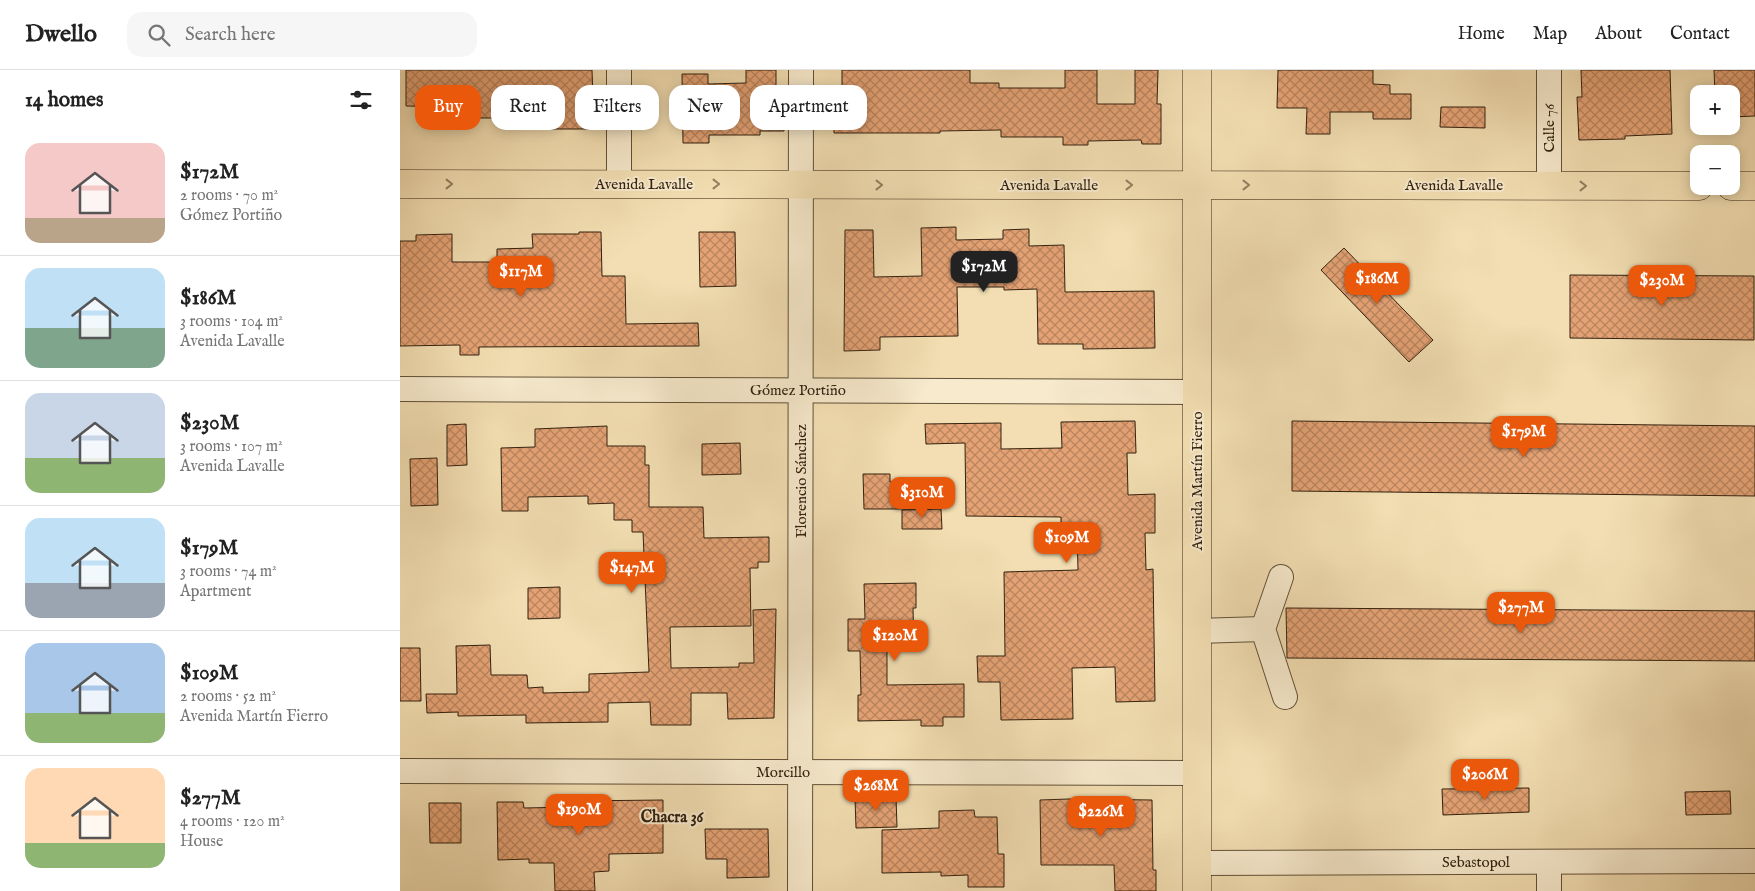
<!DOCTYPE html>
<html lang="en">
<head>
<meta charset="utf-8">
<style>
	body { margin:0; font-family:"IM FELL English",serif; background:#f6f6f6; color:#222; height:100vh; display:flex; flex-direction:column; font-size:19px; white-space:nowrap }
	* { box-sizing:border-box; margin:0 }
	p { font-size:16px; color:#767676 }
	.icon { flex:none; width:28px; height:28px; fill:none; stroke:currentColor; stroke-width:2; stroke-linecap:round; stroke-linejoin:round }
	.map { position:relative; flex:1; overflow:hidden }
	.sheet { display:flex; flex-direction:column; background:#fff; width:400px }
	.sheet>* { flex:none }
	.top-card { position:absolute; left:15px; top:15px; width:475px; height:45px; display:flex; gap:10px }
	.controls { position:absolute; left:1290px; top:15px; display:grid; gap:10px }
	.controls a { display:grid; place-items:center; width:50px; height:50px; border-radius:10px; background:#fff; box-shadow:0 2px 12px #0003; font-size:25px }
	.price { position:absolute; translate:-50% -42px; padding:0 11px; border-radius:10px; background:#ea580c; color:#fff; font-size:16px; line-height:32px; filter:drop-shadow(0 1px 2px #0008) }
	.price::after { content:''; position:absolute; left:50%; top:30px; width:15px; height:11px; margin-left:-8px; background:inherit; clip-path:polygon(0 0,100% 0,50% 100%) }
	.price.current { background:#222; color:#fff }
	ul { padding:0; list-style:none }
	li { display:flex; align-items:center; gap:15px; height:125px; padding:0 25px }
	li+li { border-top:1px solid #e0e0e0 }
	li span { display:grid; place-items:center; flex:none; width:140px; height:100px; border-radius:15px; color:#555 }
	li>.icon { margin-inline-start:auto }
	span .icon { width:60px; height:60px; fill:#fffc; stroke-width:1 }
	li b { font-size:21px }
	h2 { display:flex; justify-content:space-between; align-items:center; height:60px; padding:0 25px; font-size:21px }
	.pill { padding:0 18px; border-radius:15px; background:#fff; box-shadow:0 2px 12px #0003; font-size:18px; line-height:45px }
	.pill.current { background:#ea580c; color:#fff }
	header { display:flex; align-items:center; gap:30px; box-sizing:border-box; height:70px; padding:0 25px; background:#fff; border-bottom:1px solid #e0e0e0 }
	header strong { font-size:24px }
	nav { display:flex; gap:28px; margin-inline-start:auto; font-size:18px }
	.search { width:350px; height:45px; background:#f6f6f6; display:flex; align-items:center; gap:12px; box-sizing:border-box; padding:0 18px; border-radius:15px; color:#767676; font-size:19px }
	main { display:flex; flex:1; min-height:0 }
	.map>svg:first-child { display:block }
	.building { fill:url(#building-cross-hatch); stroke:#32210f }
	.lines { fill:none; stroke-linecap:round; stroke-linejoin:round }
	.minor-casing { stroke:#625038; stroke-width:26 }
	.major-casing { stroke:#32210f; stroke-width:29 }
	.minor { stroke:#f7eacd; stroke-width:24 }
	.major { stroke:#f2deb2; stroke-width:28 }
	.oneway { stroke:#928060 }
	.labels { text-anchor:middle; stroke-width:4; stroke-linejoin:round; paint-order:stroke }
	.street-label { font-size:15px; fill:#32210f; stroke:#f7eacd }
	.neighbourhood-label { font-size:16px; font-weight:bold; fill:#32210f; stroke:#f7eacd }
</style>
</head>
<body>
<header>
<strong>Dwello</strong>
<div class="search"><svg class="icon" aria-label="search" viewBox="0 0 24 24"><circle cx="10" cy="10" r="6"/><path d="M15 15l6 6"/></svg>Search here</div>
<nav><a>Home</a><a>Map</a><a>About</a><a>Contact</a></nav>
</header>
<main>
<section class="sheet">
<h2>14 homes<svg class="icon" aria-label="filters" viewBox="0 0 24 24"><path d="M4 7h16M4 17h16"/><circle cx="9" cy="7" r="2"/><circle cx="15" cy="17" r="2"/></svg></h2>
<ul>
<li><span style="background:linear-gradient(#f6c9c9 75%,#b9a48a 0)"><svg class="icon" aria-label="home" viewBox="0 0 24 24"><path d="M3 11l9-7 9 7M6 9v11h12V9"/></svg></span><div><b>$172M</b><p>2 rooms · 70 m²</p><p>Gómez Portiño</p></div></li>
<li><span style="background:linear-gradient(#bfe0f5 60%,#7fa58c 0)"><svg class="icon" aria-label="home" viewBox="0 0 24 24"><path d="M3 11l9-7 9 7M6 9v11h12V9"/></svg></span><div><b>$186M</b><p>3 rooms · 104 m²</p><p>Avenida Lavalle</p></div></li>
<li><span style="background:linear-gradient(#c9d6e8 65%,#8fb573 0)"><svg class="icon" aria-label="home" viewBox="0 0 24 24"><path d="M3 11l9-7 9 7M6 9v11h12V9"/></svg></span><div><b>$230M</b><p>3 rooms · 107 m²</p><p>Avenida Lavalle</p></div></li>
<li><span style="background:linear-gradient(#bfe0f5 65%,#9aa5b1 0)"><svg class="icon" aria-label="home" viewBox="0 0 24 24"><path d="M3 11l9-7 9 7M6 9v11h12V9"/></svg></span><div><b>$179M</b><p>3 rooms · 74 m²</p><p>Apartment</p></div></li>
<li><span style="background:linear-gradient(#a9c7e8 70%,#8fb573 0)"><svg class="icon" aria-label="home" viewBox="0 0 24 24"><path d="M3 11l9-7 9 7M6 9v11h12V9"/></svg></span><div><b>$109M</b><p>2 rooms · 52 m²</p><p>Avenida Martín Fierro</p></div></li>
<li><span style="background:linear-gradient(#ffd9b3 75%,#8fb573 0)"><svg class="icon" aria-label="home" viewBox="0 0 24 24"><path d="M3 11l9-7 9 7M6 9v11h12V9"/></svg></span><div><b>$277M</b><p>4 rooms · 120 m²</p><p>House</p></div></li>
</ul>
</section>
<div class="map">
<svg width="1355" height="821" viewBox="0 0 1355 821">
	<defs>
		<pattern id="building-cross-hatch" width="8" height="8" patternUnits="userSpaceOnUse" patternTransform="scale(1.25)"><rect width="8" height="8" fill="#e5a375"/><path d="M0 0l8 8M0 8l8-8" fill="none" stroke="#ba845e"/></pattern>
	</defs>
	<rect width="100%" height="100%" fill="#f2deb2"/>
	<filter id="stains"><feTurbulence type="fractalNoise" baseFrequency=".004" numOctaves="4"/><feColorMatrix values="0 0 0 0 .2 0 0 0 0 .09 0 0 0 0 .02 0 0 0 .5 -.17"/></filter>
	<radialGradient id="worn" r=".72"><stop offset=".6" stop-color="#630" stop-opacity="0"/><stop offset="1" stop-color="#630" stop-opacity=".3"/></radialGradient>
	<!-- building -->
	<g class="building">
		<path d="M6,0H192L194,55H191V59H129V48H66V37L6,36Z"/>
		<path d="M346,0H376V38H383L384,61H360V65H309V73H283L282,4H308V14L346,13Z"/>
		<path d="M442,0H570V13H599V18H665V0H697V34H735V0H758L757,34H761V74H742L741,70L688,71V75H663V67H601V60L540,61V63H434V24H442Z"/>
		<path d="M878,0H973V14L990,15V24H1011V49H973V42H930V64H906L907,38H877Z"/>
		<path d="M1181,0H1270L1272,64L1225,66V69L1179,70L1177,27H1182Z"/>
		<path d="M1314,0H1355V46L1331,47V24H1315Z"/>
		<path d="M1041,37H1085V58L1040,57Z"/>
		<path d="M556,157V170L603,169V160L629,159V176L664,175L665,222L754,221L755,278L683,279V274H638L637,219L604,220V217H557L558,266L480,267V280L444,281L445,160H473L474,207L522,206L521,158Z"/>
		<path d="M179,162H201L202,206H225L226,254L298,253L299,276L79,277V285H60V275L0,276V171H16V165L52,164V192H97V179L133,178L132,164H179Z"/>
		<path d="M299,162H335L336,216L300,217Z"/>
		<path d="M944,178L1033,270L1009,292L921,200Z"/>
		<path d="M1170,205L1354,206V270L1170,268Z"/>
		<path d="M735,351L736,383H727L728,425L755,424V463H745L746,500L753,499L755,631L716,632L715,597L672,598L673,649L601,650L600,612H578L577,586H605L604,502L678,500L677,457H661V447L566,446L565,373L526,374L525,354L601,353V379L662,378L661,352Z"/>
		<path d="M892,351L1355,356V426L892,421Z"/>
		<path d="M66,354L67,395L47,396V355Z"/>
		<path d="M207,356V376H245V395H249V437H303L304,468L369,467V492H358V498H350L351,556L270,557L271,598L339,597V593H354L353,540L376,539L374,648L328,649L327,623H291V655H251L250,632L208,633V652L126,653V645L58,646V642L27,643L26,624H57L56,576L90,575L91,605H127L128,618L143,617V623L189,622V604L249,602L243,462H232V450H214V433L188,434V426L128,427V441H102L101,378L135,377V359Z"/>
		<path d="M340,373L341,404L302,405V374Z"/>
		<path d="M37,388L38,435L11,436L10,389Z"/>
		<path d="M463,404H490V412L513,411V439H464Z"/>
		<path d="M541,439L542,459H502V440Z"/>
		<path d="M516,513V538H513L514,577L487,578V615L564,614V647H543V656H521V650L458,651V625H461L460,581H448V549H465L464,514Z"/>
		<path d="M160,517V548L128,549V518Z"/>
		<path d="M886,538L1355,541V591L887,588Z"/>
		<path d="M0,578H20L21,631H0Z"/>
		<path d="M1129,718V742L1043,745L1042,719Z"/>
		<path d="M1330,721L1331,744L1286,745L1285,722Z"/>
		<path d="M496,727L497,757L456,758L455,728Z"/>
		<path d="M669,729L752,730L753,800H756V821H715L714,795H641L640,730Z"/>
		<path d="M263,730V783L209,784V801L194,802L195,821H155L154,793H129V789L98,790L97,732H123L124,738L173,737V731Z"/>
		<path d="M29,733H61V773H30Z"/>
		<path d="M574,740L575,747H597L598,784H604V817H568V805L541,806V802L482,803V760L539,758V741Z"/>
		<path d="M305,759H368L369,807L327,808V789H306Z"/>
	</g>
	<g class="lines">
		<defs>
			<g id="minor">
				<path d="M1149,0V116"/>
				<path d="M219,114V0"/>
				<path d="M0,319L797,322"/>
				<path d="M881,507L863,559L885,627"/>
				<path d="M796,561L863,559"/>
				<path d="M0,701L797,703"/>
				<path d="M1149,792V821"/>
				<path d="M797,793L1355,791"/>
				<path d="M400,821L401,0"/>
			</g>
			<g id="major">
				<path d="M797,0V821"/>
				<path d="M0,114L1299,116"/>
				<path d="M1331,116H1355"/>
			</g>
		</defs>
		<!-- minor casing -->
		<use href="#minor" class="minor-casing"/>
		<!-- major casing -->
		<use href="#major" class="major-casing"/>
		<!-- minor -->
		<use href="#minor" class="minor"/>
		<!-- major -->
		<use href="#major" class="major"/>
	</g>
	<!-- one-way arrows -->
	<defs><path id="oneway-chevron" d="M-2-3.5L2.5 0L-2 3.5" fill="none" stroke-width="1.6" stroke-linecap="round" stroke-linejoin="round" transform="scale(1.25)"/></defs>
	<g class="oneway">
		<use href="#oneway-chevron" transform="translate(49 114)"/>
		<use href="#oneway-chevron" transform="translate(316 114)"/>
		<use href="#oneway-chevron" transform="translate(479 115)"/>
		<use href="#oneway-chevron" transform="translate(729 115)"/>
		<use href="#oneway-chevron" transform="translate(846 115)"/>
		<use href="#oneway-chevron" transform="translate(1183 116)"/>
	</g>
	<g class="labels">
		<!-- street labels -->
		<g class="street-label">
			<text transform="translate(1149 58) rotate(-90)" y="5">Calle 76</text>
			<text x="244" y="119">Avenida Lavalle</text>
			<text x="649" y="120">Avenida Lavalle</text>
			<text x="1054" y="120">Avenida Lavalle</text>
			<text x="398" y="325">Gómez Portiño</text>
			<text transform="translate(401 411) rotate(-90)" y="5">Florencio Sánchez</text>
			<text transform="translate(797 411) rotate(-90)" y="5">Avenida Martín Fierro</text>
			<text x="383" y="707">Morcillo</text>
			<text x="1076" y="797">Sebastopol</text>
		</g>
		<!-- neighbourhood labels -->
		<g class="neighbourhood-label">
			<text x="272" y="752">Chacra 36</text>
		</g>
	</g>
	<rect width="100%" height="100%" filter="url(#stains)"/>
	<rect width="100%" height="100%" fill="url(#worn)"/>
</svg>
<div class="controls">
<a>+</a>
<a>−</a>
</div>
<b class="price current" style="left:584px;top:223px">$172M</b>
<b class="price" style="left:121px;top:228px">$117M</b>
<b class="price" style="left:977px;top:235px">$186M</b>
<b class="price" style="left:1262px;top:237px">$230M</b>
<b class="price" style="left:1124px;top:388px">$179M</b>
<b class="price" style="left:522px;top:449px">$310M</b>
<b class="price" style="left:667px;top:494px">$109M</b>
<b class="price" style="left:232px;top:524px">$147M</b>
<b class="price" style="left:1121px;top:564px">$277M</b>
<b class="price" style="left:495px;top:592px">$120M</b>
<b class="price" style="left:1085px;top:731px">$206M</b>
<b class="price" style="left:476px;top:742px">$268M</b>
<b class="price" style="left:179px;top:766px">$190M</b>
<b class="price" style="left:701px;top:768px">$226M</b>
<div class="top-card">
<a class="pill current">Buy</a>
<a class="pill">Rent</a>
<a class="pill">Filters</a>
<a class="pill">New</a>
<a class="pill">Apartment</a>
</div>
</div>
</main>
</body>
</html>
